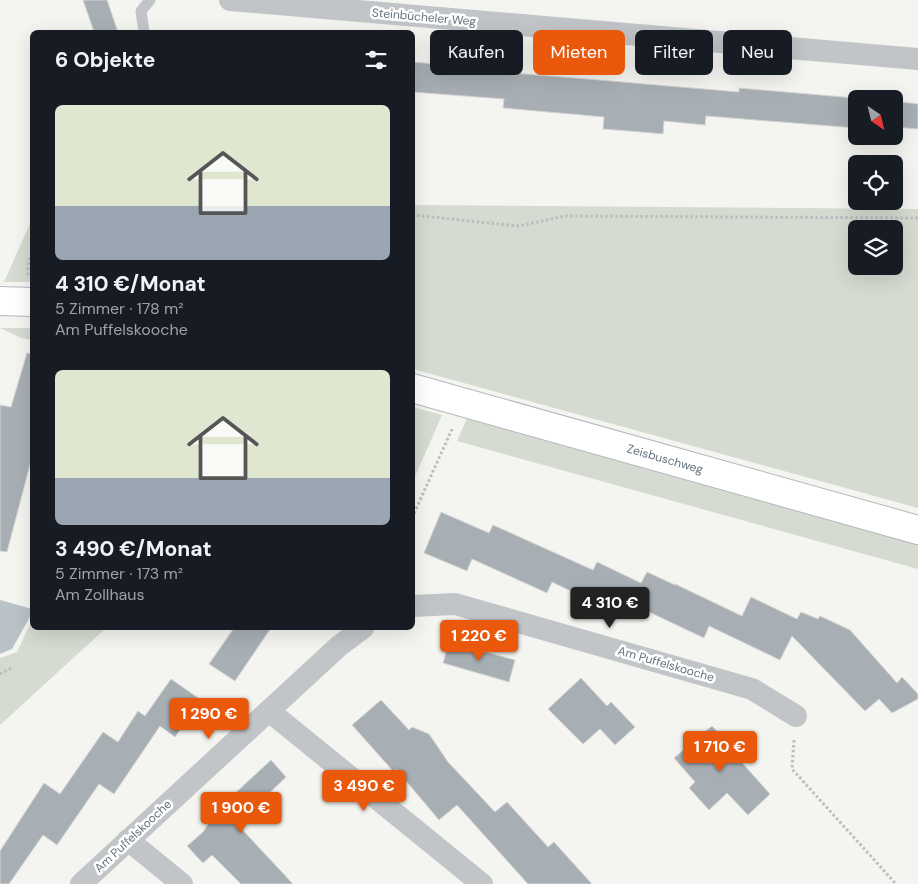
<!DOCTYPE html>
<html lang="de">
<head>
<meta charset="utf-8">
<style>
	body { margin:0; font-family:"DM Sans",sans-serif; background:#242831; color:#f1f3f6; height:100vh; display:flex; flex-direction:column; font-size:19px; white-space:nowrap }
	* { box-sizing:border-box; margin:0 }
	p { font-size:16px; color:#9ea1a6 }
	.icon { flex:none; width:28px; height:28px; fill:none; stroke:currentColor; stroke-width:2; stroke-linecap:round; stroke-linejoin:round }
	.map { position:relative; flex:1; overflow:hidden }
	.side { position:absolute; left:30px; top:30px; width:385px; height:600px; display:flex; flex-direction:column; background:#171b24; border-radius:8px; box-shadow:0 5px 20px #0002 }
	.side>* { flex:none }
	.guide { position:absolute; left:430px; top:30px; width:412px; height:45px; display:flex; gap:10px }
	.needle { width:32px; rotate:145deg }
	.buttons { position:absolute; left:848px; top:90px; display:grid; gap:10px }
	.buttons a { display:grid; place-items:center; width:55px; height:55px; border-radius:8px; background:#171b24; box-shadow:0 5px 20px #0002; font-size:25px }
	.price { position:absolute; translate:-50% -42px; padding:0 11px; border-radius:5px; background:#ea580c; color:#fff; font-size:16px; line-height:32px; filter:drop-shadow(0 1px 2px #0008) }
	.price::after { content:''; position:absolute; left:50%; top:30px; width:15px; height:11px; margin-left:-8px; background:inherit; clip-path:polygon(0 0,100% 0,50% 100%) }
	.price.current { background:#222; color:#fff }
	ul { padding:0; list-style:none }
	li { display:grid; align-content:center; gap:10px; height:265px; padding:0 25px }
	li span { display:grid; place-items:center; height:155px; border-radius:8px; color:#555 }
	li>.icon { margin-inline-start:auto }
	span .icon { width:90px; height:90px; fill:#fffc; stroke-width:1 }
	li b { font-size:21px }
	h2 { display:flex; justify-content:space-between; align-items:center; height:60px; padding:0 25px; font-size:21px }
	.pill { padding:0 18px; border-radius:8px; background:#171b24; box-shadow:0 5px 20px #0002; font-size:18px; line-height:45px }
	.pill.current { background:#ea580c; color:#fff }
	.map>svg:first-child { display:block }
	.green { fill:#d5dbd1; fill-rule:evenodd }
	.water { fill:#b9c3c7 }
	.building { fill:#a8afb4; stroke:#d5d5d3 }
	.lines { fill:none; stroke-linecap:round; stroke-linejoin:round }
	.secondary-casing { stroke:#b4b8bc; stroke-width:30 }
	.path { stroke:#bbbdbf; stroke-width:3; stroke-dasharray:2.5 2.5; stroke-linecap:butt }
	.lane { stroke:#c2c5c8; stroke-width:11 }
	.street { stroke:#c2c5c8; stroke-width:22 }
	.secondary { stroke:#fff; stroke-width:28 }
	.labels { text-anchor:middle; stroke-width:5; stroke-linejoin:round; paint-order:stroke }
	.street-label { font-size:12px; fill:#647380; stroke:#fff }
</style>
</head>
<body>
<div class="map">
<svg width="918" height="884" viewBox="0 0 918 884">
	<rect width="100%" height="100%" fill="#f4f4f0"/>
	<!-- green -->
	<g class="green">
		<path d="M412,205L918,209V508L413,369ZM856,229H894V266H856Z"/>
		<path d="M32,219V282H4Z"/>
		<path d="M0,328H32V340L21,338Z"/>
		<path d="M413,407L442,415L413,481L412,407Z"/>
		<path d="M468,416L918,542V569L457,441Z"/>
		<path d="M32,620V628H106L0,725V658L17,652Z"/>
	</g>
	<!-- water -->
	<path class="water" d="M0,600L32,609V613L12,649L0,654Z"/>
	<!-- building -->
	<g class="building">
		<path d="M83,0H107L118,32H94Z"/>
		<path d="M412,62L475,67V70L587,79L739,92V88L867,99H856V128L706,116L705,125L664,121L663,134L653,133L603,129L604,117L503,108L504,99L412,92Z"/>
		<path d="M894,101L918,104V129L894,127Z"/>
		<path d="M27,353L32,354V457L7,552L0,551V405L11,407Z"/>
		<path d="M441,512L489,533L493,525L593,570L597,562L641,583L647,572L675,585V584L742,616L751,597L797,619L801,612L818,619L820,616L850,630L897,683L902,677L918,694V699L892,713L879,699L865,711L792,636L780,660L709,626L704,638L628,602L621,615L552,582L547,593L472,559L467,571L424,553Z"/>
		<path d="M234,628H271L235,681L209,664Z"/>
		<path d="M449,642L515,660L509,682L443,663Z"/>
		<path d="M581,678L607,706L611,702L635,727L615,745L600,729L583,744L548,709Z"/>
		<path d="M171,679L201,700L175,737L160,726L114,794L99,784L57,845L43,835L9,884H0V851L44,783L60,794L103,732L118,742L138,711L145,716Z"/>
		<path d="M381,700L409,730L412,727L429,734L448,762L495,812L507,802L548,847L554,842L592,884H528L457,805L439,820L396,769L393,771L352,725Z"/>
		<path d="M712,726L738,754L736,756L770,794L748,815L727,793L709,810L689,788L695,782L674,758Z"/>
		<path d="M271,760L286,777L237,824L293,884H241L212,855L203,863L187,846L203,832L218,809Z"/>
	</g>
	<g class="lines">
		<defs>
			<g id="secondary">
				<path d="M0,301L32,302"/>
				<path d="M412,388L918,530"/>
			</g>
		</defs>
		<!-- secondary casing -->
		<use href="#secondary" class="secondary-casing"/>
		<!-- path -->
		<g class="path">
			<path d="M412,215L519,226L565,216L918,218"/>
			<path d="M28,275V265L32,252"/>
			<path d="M412,518L453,427"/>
			<path d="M0,674L11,668"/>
			<path d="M794,740L792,769L896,884"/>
		</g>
		<!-- lane -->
		<path class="lane" d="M144,32L141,11L150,0"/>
		<!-- street -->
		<g class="street">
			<path d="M230,0L918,59"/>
			<path d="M412,606L455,604L752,689L796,716"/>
			<path d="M269,711L482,884"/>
			<path d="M128,840L182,884"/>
			<path d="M81,884L339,646L363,628"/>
		</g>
		<!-- secondary -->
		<use href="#secondary" class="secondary"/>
	</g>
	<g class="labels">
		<!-- street labels -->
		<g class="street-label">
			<text transform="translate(424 17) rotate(5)" y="4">Steinbücheler Weg</text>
			<text transform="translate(665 459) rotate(16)" y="4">Zeisbuschweg</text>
			<text transform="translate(666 664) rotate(16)" y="4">Am Puffelskooche</text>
			<text transform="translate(133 836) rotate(-43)" y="4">Am Puffelskooche</text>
		</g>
	</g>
</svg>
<div class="buttons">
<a><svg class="needle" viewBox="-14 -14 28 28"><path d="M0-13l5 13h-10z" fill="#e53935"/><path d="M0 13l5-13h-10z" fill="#9ea1a6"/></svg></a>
<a><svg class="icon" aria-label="locate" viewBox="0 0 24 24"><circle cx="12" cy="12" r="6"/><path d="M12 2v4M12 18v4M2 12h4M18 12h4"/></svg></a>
<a><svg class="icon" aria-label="layers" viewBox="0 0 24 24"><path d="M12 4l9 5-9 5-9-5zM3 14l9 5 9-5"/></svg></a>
</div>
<b class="price current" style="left:610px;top:629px">4 310 €</b>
<b class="price" style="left:479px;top:662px">1 220 €</b>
<b class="price" style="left:209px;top:740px">1 290 €</b>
<b class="price" style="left:720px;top:773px">1 710 €</b>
<b class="price" style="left:364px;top:812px">3 490 €</b>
<b class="price" style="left:241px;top:834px">1 900 €</b>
<div class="guide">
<a class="pill">Kaufen</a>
<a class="pill current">Mieten</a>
<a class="pill">Filter</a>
<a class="pill">Neu</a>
</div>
<section class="side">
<h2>6 Objekte<svg class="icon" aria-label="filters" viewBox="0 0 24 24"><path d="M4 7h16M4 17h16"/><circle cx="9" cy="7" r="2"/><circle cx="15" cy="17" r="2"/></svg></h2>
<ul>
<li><span style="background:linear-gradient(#dfe7d0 65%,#9aa5b1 0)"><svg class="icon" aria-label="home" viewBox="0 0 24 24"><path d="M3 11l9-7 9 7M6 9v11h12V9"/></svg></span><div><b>4 310 €/Monat</b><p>5 Zimmer · 178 m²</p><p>Am Puffelskooche</p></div></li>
<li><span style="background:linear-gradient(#dfe7d0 70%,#9aa5b1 0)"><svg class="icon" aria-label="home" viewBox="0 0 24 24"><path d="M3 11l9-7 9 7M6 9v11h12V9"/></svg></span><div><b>3 490 €/Monat</b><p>5 Zimmer · 173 m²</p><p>Am Zollhaus</p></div></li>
</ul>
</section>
</div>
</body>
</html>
